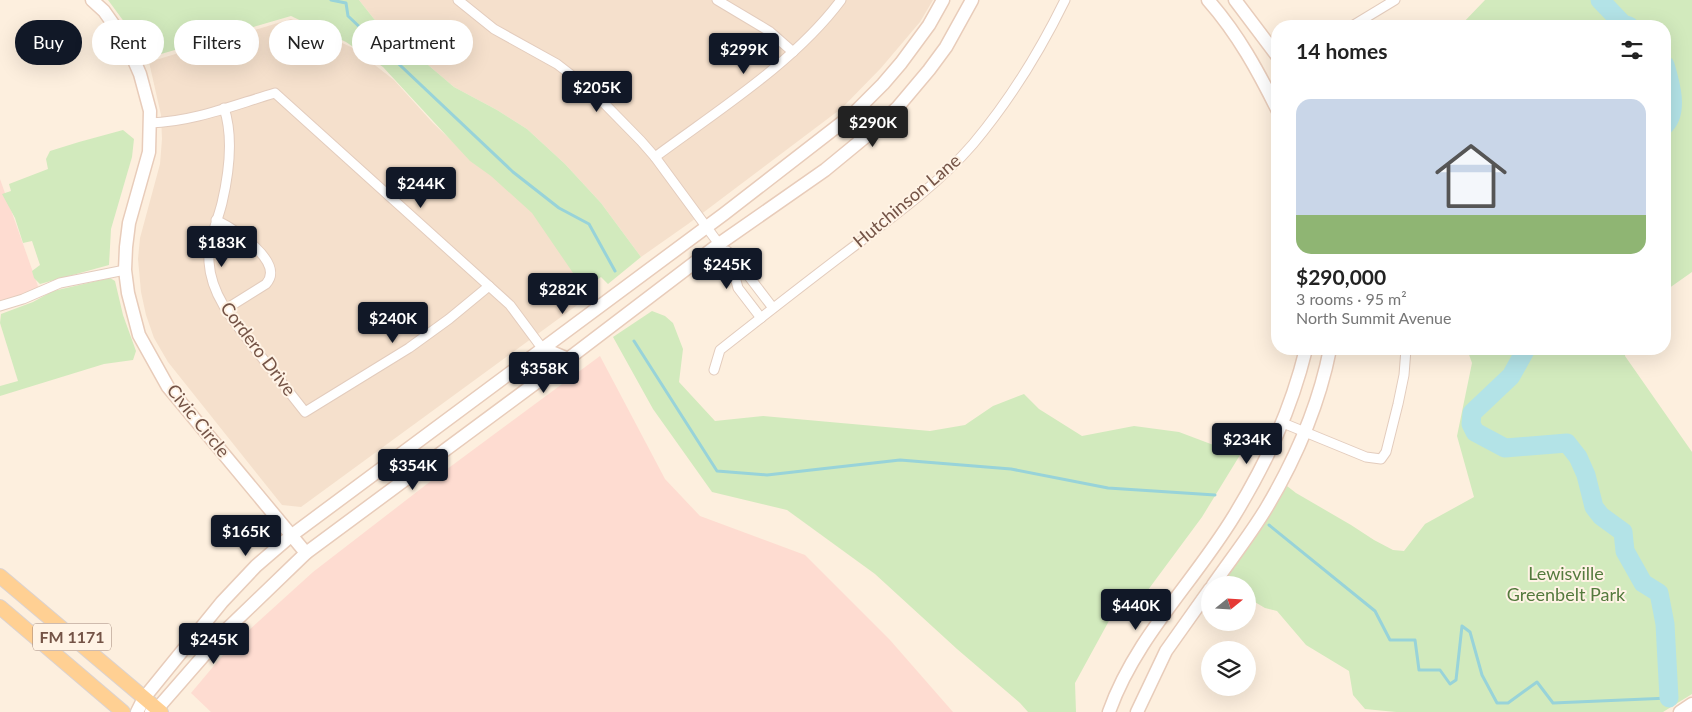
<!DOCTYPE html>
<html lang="en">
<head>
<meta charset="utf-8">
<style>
	body { margin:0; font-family:Lato,sans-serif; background:#f2f2f2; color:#222; height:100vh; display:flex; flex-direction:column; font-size:19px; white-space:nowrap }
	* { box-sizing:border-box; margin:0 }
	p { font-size:16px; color:#767676 }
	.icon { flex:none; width:28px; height:28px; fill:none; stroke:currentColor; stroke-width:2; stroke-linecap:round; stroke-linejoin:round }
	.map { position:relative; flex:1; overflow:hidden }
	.details { position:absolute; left:1271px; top:20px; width:400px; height:335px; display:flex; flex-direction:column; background:#fff; border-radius:20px; box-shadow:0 5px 20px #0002 }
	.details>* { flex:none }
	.banner { position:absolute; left:15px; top:20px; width:475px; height:45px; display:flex; gap:10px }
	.needle { width:32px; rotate:72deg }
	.controls { position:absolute; left:1201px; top:576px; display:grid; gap:10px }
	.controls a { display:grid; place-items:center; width:55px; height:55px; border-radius:50%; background:#fff; box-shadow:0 5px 20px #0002; font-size:25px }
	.price { position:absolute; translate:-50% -42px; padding:0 11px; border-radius:5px; background:#111827; color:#fff; font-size:16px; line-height:32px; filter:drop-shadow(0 1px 2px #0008) }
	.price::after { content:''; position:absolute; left:50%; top:30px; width:15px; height:11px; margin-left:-8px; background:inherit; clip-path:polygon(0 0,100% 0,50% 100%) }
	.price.active { background:#222; color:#fff }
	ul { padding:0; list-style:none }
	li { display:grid; align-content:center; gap:10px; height:265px; padding:0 25px }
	li span { display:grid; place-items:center; height:155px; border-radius:15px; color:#555 }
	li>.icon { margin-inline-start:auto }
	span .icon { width:90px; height:90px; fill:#fffc; stroke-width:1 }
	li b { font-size:21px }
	h2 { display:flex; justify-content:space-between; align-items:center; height:60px; padding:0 25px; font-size:21px }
	.pill { padding:0 18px; border-radius:22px; background:#fff; box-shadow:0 5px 20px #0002; font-size:18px; line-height:45px }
	.pill.active { background:#111827; color:#fff }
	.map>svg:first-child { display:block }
	.residential { fill:#f5e0cc }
	.commercial { fill:#fedcd1 }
	.green { fill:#d2eabd }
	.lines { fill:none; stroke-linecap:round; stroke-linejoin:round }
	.stream { stroke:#98d3d9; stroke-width:3 }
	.river { stroke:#b3e3e7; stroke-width:19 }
	.street-casing { stroke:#e3ccbd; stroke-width:11 }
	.secondary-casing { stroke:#e8ccba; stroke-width:15 }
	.primary-casing { stroke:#dbd2cf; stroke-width:16 }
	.street { stroke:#fff; stroke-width:9 }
	.secondary { stroke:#fff; stroke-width:12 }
	.primary { stroke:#ffd093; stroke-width:14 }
	.labels { text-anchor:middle; stroke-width:4; stroke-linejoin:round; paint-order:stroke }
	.shield { fill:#fff3e5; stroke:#9e8376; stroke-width:1 }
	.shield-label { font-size:16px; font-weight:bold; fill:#745346 }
	.street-label { font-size:18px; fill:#745346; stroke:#fff3e5 }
	.park-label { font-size:18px; fill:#547a3d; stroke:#fff3e5 }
</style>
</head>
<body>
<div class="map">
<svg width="1692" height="712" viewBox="0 0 1692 712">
	<rect width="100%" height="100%" fill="#fdefde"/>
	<!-- residential -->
	<g class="residential">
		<path d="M359,0H933L920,22L881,68L842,108L688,224L641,257L601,203L565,164L527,129L497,110L454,87L374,19Z"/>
		<path d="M291,19L353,48L394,80L433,123L458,147L502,183L536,215L567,256L591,295L301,507L282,505L168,362L154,338L146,315L141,292L138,259L140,238L160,164L162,139L161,115L149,62Z"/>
	</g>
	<!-- commercial -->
	<g class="commercial">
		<path d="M0,179L39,289L0,302Z"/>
		<path d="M600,356L665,479L700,516L805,555L890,640L953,712H211L191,693L228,649L313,572L427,484Z"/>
	</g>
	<!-- green -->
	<g class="green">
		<path d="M108,0H359L374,19L454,87L497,110L527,129L565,164L601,203L641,257L608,284L601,277L584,289L532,213L491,176L470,161L383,67L346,42L291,16L144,59L125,23Z"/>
		<path d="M1485,0H1692V272L1665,291V26H1460Z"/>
		<path d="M123,130L134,139L132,157L111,229L109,265L40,284L34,278L32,271L40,265L32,241L23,243L15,218L2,194L11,191L9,184L48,169L46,159L50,151L79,142Z"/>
		<path d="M110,278L115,281L123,315L136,351L133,360L104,364L0,396V386L18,381L0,323L1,314L33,302L53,291Z"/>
		<path d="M652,311L665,316L673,323L683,349L679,382L715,421L763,416L930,431L965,425L993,406L1024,394L1039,409L1082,436L1134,426L1179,432L1240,455L1202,517L1145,594L1122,597L1075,683L1076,712H1028L1020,703L957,649L875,574L787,510L712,492L653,409L613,337Z"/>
		<path d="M1467,349H1626L1625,356L1692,452V694L1663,712H1396L1365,709L1353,695L1349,671L1306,645L1277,611L1265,608L1248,598V585H1227L1225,579L1266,521L1287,486L1296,493L1351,525L1374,540L1393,550L1404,551L1425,524L1474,497L1457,436L1472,363Z"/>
	</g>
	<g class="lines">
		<!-- stream -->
		<g class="stream">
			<path d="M331,0L346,3L348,16L513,172L559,208L589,224L615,271"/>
			<path d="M634,341L717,471L767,475L900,460L1011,469L1108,488L1215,495"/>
			<path d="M1269,525L1375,611L1390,640H1415L1419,670H1440L1450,684L1456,680L1462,626L1470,632L1482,675L1497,703H1508L1537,682L1553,703L1669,698"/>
		</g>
		<!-- river -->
		<g class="river">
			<path d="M1600,0L1623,24L1629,26"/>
			<path d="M1665,65C1670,82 1679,111 1665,125"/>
			<path d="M1526,349L1511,376L1472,413L1471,424L1475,432L1505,448L1567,443L1578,457L1586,475L1594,507L1601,516L1623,532L1625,551L1643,583L1659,593L1665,624L1669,698"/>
		</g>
		<defs>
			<g id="street">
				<path d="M458,0L494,29L557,64L592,91L641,141L655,157L719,244L732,266L738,288L761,318"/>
				<path d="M717,0L769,31L793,52"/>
				<path d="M1352,26L1395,0"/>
				<path d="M224,108C234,138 229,173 222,203C217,223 208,241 209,262C211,298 239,328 260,355C275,374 290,393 305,412L409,348L449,319L489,286"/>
				<path d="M150,123C193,122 234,105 275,93L510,305L542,348"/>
				<path d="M655,157C717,111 795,62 841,0"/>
				<path d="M216,220C234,229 286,262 266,284L226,309"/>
				<path d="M727,251L734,257L773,308"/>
				<path d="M0,306L23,299L60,283L125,270"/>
				<path d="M714,370L720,350C767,313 814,276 861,241C901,211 941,181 973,144C1010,100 1040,51 1065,0"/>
				<path d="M1283,423L1366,457L1381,459L1386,452L1398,404L1404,375L1406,349"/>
			</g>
			<g id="secondary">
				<path d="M92,0L104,11L126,42L140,74L150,111L149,152L129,223L126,247L125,270L128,293L139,335L168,387L306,553"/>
				<path d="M1208,0C1238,34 1258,71 1278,111"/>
				<path d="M1235,0L1278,57"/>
				<path d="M542,348L568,359"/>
				<path d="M1213,585C1231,559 1251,534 1267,507C1296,458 1319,405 1330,349"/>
				<path d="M137,712L144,698L222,602L256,566L292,535L724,214L853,114L883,84L901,63L929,25L943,0"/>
				<path d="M151,712L157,709L226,630L306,553L568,359L719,244L825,170L870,133L897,108L929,70L946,47L972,0"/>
				<path d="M1109,712C1135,638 1194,582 1234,516C1267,462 1291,410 1306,349"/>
				<path d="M1137,712L1166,651L1210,589"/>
				<path d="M1680,712L1692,704"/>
			</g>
			<g id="primary">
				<path d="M0,576L161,712"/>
				<path d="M0,607L123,712"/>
			</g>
		</defs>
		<!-- street casing -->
		<use href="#street" class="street-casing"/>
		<!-- secondary casing -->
		<use href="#secondary" class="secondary-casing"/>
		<!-- primary casing -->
		<use href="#primary" class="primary-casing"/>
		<!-- street -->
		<use href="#street" class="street"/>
		<!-- secondary -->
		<use href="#secondary" class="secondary"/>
		<!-- primary -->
		<use href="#primary" class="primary"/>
	</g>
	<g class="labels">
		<!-- shield labels -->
		<rect class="shield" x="33" y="623.5" width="78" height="27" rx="4"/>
		<g class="shield-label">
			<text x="72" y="643">FM 1171</text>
		</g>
		<!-- street labels -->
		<g class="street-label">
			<text transform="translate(907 201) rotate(-40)" y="6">Hutchinson Lane</text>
			<text transform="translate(258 349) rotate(53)" y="6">Cordero Drive</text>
			<text transform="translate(198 421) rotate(51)" y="6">Civic Circle</text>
		</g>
		<!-- park labels -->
		<g class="park-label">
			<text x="1566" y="580">Lewisville<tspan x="1566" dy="21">Greenbelt Park</tspan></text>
		</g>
	</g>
</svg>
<div class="controls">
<a><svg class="needle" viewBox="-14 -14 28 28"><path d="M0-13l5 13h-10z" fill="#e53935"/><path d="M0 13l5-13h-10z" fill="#767676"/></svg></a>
<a><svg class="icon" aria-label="layers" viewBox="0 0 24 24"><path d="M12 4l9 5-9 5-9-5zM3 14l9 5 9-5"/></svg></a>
</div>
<b class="price" style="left:744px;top:75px">$299K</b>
<b class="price" style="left:597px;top:113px">$205K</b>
<b class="price active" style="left:873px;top:148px">$290K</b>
<b class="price" style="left:421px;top:209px">$244K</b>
<b class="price" style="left:222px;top:268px">$183K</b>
<b class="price" style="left:727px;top:290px">$245K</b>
<b class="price" style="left:563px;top:315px">$282K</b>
<b class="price" style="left:393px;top:344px">$240K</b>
<b class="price" style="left:544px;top:394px">$358K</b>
<b class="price" style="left:1247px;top:465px">$234K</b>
<b class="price" style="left:413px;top:491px">$354K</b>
<b class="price" style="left:246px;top:557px">$165K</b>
<b class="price" style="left:1136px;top:631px">$440K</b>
<b class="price" style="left:214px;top:665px">$245K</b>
<div class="banner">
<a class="pill active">Buy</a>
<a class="pill">Rent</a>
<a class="pill">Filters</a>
<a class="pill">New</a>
<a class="pill">Apartment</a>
</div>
<section class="details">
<h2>14 homes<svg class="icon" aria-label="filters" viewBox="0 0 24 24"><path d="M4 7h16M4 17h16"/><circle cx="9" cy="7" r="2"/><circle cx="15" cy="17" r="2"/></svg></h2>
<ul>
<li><span style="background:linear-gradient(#c9d6e8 75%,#8fb573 0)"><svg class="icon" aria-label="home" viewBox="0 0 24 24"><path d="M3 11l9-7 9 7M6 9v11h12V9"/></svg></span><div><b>$290,000</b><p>3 rooms · 95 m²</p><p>North Summit Avenue</p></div></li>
</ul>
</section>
</div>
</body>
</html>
